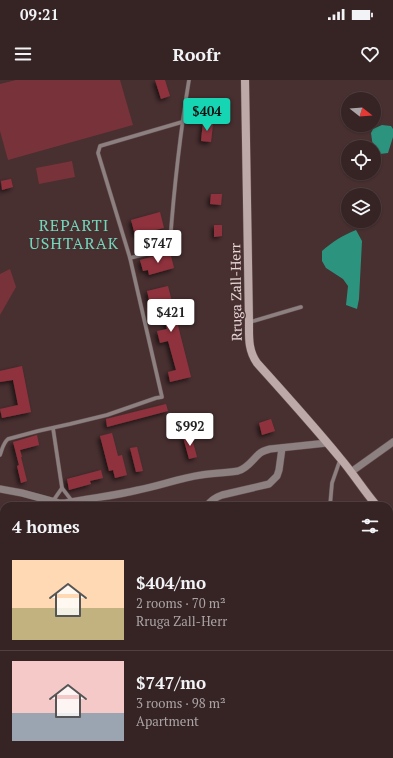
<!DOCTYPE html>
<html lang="en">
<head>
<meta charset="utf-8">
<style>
	body { margin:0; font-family:"PT Serif",serif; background:#412f31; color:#f1f3f6; height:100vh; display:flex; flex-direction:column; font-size:15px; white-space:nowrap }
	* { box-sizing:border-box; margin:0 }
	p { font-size:13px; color:#aaa4a6 }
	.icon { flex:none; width:22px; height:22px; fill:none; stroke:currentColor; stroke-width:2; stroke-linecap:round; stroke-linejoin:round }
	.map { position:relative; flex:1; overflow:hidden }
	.panel { position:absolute; left:0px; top:422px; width:393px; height:256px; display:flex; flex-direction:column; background:#362324; border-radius:12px 12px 0 0; box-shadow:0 1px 3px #0004,0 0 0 1px #504041 }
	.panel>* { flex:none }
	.needle { width:26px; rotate:107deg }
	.fabs { position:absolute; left:341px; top:12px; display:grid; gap:8px }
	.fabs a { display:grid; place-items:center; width:40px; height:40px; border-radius:50%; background:#362324; box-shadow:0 1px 3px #0004,0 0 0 1px #504041; font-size:20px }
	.price { position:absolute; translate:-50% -34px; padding:0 9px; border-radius:4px; background:#fff; color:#222; font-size:13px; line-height:26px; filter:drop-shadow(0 1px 2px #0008) }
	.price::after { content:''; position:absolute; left:50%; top:24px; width:12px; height:9px; margin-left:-6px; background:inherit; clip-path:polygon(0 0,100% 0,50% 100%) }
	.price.current { background:#16d5b3; color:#111 }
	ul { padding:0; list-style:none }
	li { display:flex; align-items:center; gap:12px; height:100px; padding:0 12px }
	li+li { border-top:1px solid #504041 }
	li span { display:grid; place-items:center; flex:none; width:112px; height:80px; border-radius:0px; color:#555 }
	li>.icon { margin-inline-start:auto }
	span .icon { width:48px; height:48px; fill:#fffc; stroke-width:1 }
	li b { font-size:17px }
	h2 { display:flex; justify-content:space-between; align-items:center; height:48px; padding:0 12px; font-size:17px }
	.status { display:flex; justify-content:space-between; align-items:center; height:28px; padding:0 20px; background:#362324; direction:ltr }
	.status svg { height:11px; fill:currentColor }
	header { display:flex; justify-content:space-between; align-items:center; height:52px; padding:0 12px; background:#362324; font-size:18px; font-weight:600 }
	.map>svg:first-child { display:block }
	.green { fill:#78333a }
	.water { fill:#2c947e }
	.building { fill:#8f333e; filter:url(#shadow) }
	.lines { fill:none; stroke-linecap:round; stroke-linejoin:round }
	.lane-casing { stroke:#654d4e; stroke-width:4.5 }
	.street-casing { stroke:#654d4e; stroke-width:8 }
	.secondary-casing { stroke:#654d4e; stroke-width:9 }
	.lane { stroke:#8d8080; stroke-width:3.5 }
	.street { stroke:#8d8080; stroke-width:7 }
	.secondary { stroke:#bea9a9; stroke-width:8 }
	.labels { text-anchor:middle; stroke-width:3; stroke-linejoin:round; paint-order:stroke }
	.street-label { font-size:14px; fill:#e7d6d6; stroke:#482f30 }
	.quarter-label { font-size:16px; letter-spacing:1px; fill:#73d5bc; stroke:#482f30 }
</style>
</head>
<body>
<div class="status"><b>09:21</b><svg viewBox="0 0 49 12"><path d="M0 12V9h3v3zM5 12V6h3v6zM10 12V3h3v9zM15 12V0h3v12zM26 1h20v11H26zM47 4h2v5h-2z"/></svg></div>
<header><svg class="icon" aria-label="menu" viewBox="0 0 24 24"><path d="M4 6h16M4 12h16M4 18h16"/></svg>Roofr<svg class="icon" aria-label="heart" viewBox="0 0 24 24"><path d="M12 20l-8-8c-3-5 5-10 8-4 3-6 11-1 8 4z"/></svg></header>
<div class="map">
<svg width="393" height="678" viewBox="0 0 393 678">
	<defs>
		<filter id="shadow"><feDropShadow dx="-2.5" dy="2.5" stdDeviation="2" flood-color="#0009"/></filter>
	</defs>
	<rect width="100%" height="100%" fill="#482f30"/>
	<!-- green -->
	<g class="green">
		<path d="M16,0H120L133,45L8,80L0,51V4Z"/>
		<path d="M72,81L75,97L39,104L36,88Z"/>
		<path d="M10,189L16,207L0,235V194Z"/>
		<path d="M4,623V674H49L45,678H0V628Z"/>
		<path d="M316,674H360L358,678H317Z"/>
	</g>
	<!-- water -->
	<g class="water">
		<path d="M382,45L391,46L393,49V57L388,73L380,74L373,67L371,53L373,49Z"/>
		<path d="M356,150L362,161L359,219L357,229L346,225L348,206L343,199L326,188L322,181V171C332,162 343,155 356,150Z"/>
	</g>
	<!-- building -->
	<g class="building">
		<path d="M155,0H165L170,16L161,19Z"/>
		<path d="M203,42L213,44L211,62L201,61Z"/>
		<path d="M11,99L13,107L2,110L1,101Z"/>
		<path d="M211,114H222L221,125L210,124Z"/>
		<path d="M160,132L164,148L135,155L131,140Z"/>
		<path d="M214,145H222V156L214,157Z"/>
		<path d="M170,172L174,188L149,195L148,190L143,191L140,180Z"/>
		<path d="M168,206L191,297L170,302L168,292L176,290L168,261L160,263L157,251L167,249L159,222L150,224L147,211Z"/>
		<path d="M22,286L31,332L2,338L0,329L18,325L13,300L0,302V291Z"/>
		<path d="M166,324L168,331L107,347L106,339Z"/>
		<path d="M271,339L275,351L262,355L259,343Z"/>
		<path d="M112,353L118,376L122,375L127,395L115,398L113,390L109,391L100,356Z"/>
		<path d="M37,355L39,365L20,370L22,377H21L27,401L21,403L17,386L19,385L13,362Z"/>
		<path d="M191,355L197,377L189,379L183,357Z"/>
		<path d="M137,367L143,391L136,392L130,368Z"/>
		<path d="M101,390L103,398L90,401L91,404L69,410L67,399Z"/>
	</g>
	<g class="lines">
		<defs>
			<g id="lane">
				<path d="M130,178L98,73L100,66L182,42"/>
				<path d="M250,242L301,227"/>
				<path d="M53,348L62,408L72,421"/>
				<path d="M0,375C2,370 3,363 8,359L38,351L70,344L107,335L156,318L162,317L130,178L169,168L170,163C174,109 180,54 189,0"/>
				<path d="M53,421L62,408"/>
				<path d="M330,426L332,403L340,380"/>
				<path d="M389,665L393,664"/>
			</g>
			<g id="street">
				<path d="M351,392L393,362"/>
				<path d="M0,409L22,413L59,423H65C89,418 114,416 138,410C159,406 180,398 201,395C213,393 226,393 238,391C248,388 252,380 259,374C262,371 266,370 270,369L327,363"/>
				<path d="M207,426C211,420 216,417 222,415L269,404L277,396L279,390L282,368"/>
				<path d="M0,501L4,500"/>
				<path d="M389,524L393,520"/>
				<path d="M389,643L393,639"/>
				<path d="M271,674L275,678"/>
				<path d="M362,678L364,674"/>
			</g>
			<g id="secondary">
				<path d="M245,0L249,242C249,258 248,270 257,283C285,314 313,345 340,378C353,393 364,411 377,426"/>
				<path d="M389,439L393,444"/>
			</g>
		</defs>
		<!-- lane casing -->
		<use href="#lane" class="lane-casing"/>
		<!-- street casing -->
		<use href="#street" class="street-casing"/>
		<!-- secondary casing -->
		<use href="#secondary" class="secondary-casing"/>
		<!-- lane -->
		<use href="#lane" class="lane"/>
		<!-- street -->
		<use href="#street" class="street"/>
		<!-- secondary -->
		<use href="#secondary" class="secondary"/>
	</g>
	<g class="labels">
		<!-- street labels -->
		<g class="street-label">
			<text transform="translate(236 212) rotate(-91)" y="5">Rruga Zall-Herr</text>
		</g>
		<!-- quarter labels -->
		<g class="quarter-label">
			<text x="74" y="151">REPARTI<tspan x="74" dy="18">USHTARAK</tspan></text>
		</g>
	</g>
</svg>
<div class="fabs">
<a><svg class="needle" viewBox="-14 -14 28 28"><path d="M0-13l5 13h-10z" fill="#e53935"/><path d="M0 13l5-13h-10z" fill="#aaa4a6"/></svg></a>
<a><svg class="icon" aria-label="locate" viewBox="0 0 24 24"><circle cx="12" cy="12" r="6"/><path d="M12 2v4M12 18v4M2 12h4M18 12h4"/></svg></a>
<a><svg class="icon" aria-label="layers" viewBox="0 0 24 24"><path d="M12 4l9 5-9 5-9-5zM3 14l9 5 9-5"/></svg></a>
</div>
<b class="price current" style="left:207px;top:52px">$404</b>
<b class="price" style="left:158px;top:184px">$747</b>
<b class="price" style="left:171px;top:253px">$421</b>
<b class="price" style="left:190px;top:367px">$992</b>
<section class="panel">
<h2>4 homes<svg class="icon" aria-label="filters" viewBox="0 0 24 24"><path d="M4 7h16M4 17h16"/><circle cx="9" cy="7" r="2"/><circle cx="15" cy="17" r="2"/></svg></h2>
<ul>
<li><span style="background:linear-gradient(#ffd9b3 60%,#c2b280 0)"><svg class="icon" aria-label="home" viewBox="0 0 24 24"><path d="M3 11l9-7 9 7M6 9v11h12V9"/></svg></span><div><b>$404/mo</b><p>2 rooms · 70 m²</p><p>Rruga Zall-Herr</p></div></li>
<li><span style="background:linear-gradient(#f6c9c9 65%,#9aa5b1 0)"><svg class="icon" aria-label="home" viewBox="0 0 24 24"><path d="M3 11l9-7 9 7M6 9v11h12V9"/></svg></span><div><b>$747/mo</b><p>3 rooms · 98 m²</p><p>Apartment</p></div></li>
</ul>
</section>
</div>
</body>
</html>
